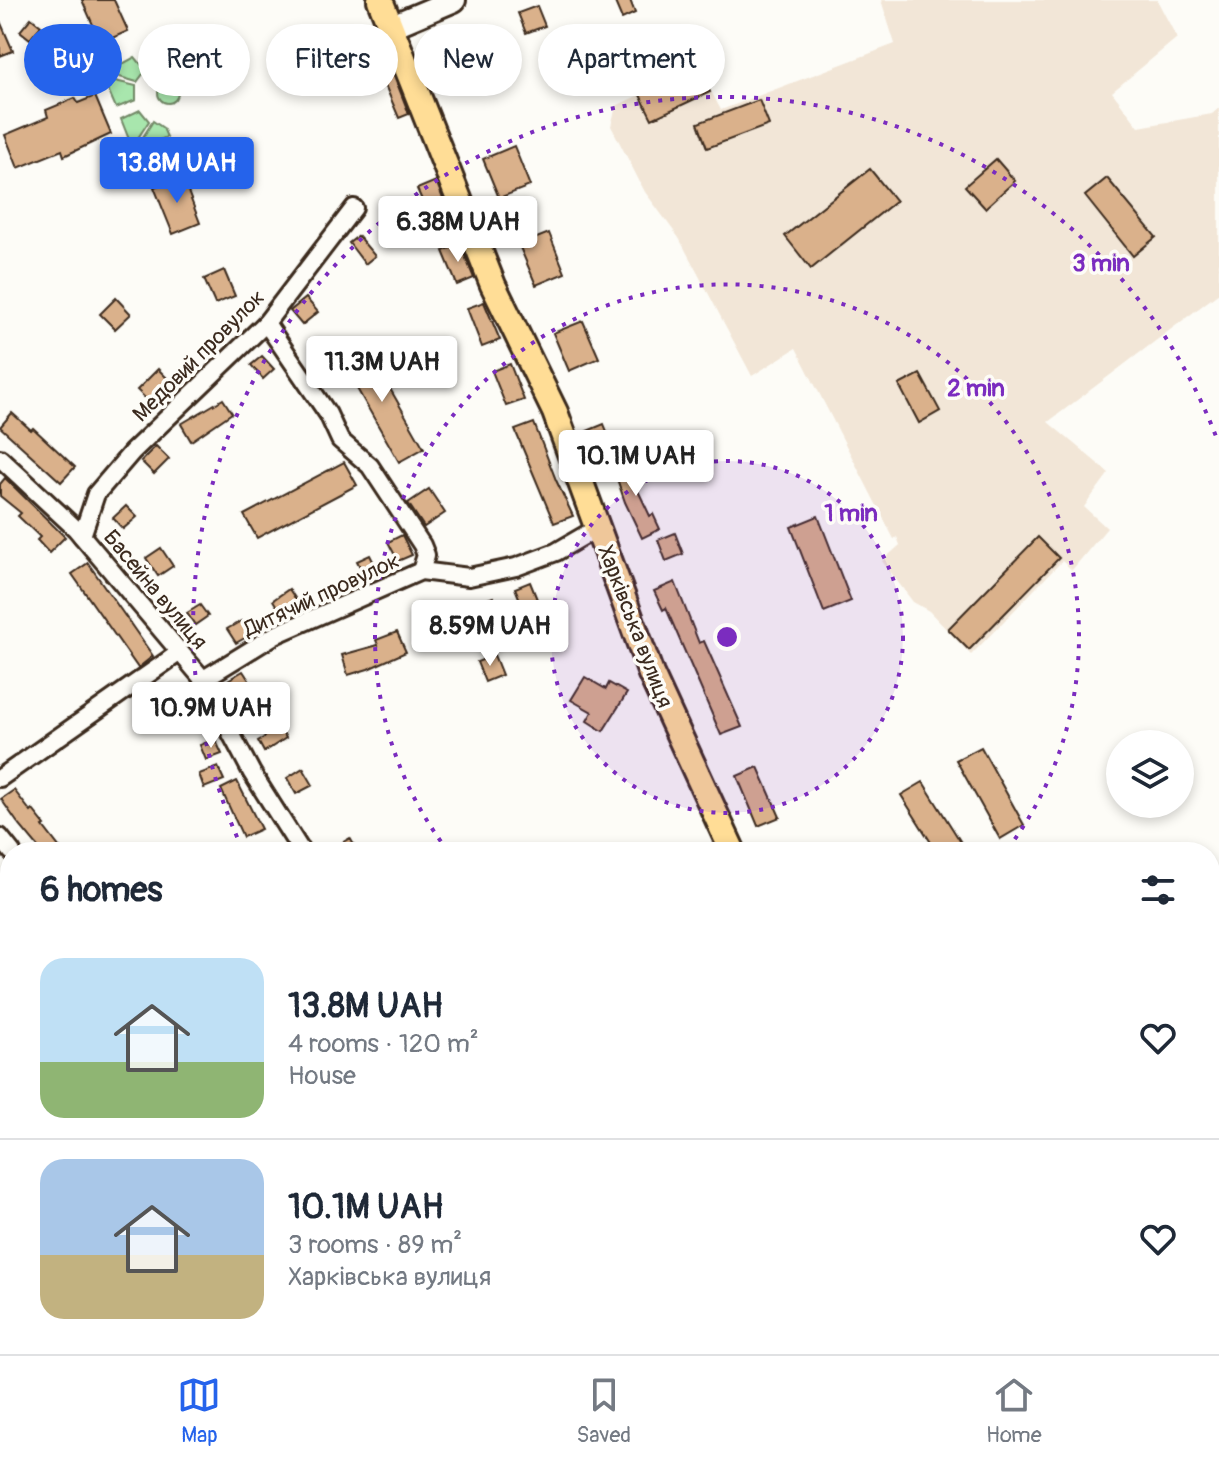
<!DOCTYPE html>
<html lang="en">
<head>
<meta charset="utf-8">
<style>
	body { margin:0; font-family:Pangolin,sans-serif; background:#f6f6f7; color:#1f2937; height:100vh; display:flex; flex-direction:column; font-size:30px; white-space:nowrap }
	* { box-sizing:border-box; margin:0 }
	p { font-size:26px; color:#747a83 }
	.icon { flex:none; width:44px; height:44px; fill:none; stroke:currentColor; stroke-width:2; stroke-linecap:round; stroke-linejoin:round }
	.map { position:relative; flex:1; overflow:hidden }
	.panel { position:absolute; left:0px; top:842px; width:1220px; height:512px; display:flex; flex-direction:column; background:#fff; border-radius:32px 32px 0 0; box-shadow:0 4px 12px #0003 }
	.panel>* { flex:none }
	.banner { position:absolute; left:24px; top:24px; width:800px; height:72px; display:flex; gap:16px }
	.fabs { position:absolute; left:1106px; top:730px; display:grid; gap:16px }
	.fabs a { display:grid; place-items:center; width:88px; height:88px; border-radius:50%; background:#fff; box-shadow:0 4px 12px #0003; font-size:40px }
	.price { position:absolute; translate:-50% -68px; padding:0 18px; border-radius:8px; background:#fff; color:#222; font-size:26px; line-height:52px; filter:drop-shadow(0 2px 4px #0008) }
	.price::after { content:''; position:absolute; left:50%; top:48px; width:24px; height:18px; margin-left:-12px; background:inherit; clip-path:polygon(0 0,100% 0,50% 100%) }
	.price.current { background:#2563eb; color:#fff }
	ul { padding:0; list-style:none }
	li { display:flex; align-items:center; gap:24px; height:200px; padding:0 40px }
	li+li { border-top:2px solid #e0e1e3 }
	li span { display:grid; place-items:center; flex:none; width:224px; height:160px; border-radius:24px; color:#555 }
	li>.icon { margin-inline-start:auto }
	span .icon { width:96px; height:96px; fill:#fffc; stroke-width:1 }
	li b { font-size:34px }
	h2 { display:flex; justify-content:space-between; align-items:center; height:96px; padding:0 40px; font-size:34px }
	.pill { padding:0 28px; border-radius:36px; background:#fff; box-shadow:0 4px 12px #0003; font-size:28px; line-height:72px }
	.pill.current { background:#2563eb; color:#fff }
	.tabs { display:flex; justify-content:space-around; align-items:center; height:112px; border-top:2px solid #e0e1e3; background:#fff; font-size:22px; color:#747a83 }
	.tabs a { display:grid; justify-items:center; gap:4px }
	.tabs .current { color:#2563eb }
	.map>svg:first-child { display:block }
	.built { fill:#f2e6d7 }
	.green { fill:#a8e6ad; stroke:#728866; stroke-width:2 }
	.building { fill:#dab18b; stroke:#3b2a1e; stroke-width:2 }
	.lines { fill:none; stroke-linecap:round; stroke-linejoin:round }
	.street-casing { stroke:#3b2a1e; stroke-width:22 }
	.secondary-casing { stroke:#3b2a1e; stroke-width:28 }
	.primary-casing { stroke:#3b2a1e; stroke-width:30 }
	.street { stroke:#fdfcf7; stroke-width:16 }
	.secondary { stroke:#fdfcf7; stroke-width:22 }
	.primary { stroke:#ffdd96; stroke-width:24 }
	.ring { fill:none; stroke:#7b2cbf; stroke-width:4; stroke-dasharray:4 8 }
	.labels { text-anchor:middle; stroke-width:7; stroke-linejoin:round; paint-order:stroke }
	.street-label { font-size:22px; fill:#3b2a1e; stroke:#fdfcf7 }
	.centre { fill:#7b2cbf; stroke:#fdfcf7; stroke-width:4 }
	.ring-label { font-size:24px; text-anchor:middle; font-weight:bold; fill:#7b2cbf; stroke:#fdfcf7; stroke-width:7; stroke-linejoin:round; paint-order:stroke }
</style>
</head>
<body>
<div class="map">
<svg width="1219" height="1354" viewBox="0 0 1219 1354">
	<rect width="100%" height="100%" fill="#fdfcf7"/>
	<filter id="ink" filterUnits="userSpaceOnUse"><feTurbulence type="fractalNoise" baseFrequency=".0125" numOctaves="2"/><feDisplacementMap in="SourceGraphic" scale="16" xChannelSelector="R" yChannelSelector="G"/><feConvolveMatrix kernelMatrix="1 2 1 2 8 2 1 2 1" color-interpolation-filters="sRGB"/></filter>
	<g filter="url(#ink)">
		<!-- built -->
		<path class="built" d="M881,0H1157L1177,38L1112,92L1139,127L1212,114L1219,108V293L1048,422L1109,473L1084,507L1107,528L1072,570L1062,561L971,655L929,611L913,602L882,561L900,545L897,537L894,539L796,348L752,376L679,238L645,192L611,126L616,106L698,67L721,110L895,44Z"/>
		<!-- green -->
		<g class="green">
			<path d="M135,57L146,70L137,82L106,73Z"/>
			<path d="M103,78L136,86V100L116,108Z"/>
			<circle cx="168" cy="93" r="10"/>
			<path d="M140,110L149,121L132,147L121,119Z"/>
			<path d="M153,121L163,128L167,137L135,150Z"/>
			<path d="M0,1161L10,1174V1344H86L92,1354H0Z"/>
		</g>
		<!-- building -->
		<g class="building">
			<path d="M82,0H114L128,31L101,43Z"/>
			<path d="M614,0H630L635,13L622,19Z"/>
			<path d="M537,6L545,26L526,33L518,13Z"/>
			<path d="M31,18L41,26L30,39L20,31Z"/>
			<path d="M0,21L13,51L0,56Z"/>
			<path d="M484,35L491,53L471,61L464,43Z"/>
			<path d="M698,67L710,92L652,119L640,95Z"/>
			<path d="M393,73L409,114L399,118L382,78Z"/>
			<path d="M95,96L111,134L64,156L62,150L18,168L5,135L48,117L46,110L75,98L78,103Z"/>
			<path d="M759,100L769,125L707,148L698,123Z"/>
			<path d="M514,146L530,186L499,198L483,159Z"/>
			<path d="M996,159L1015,181L985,208L965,186Z"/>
			<path d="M870,169L896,201L811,269L785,236Z"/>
			<path d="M182,176L200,223L173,234L154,187Z"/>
			<path d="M1107,178L1156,237L1133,256L1085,196Z"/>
			<path d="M436,181L450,217L433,225L417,189Z"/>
			<path d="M549,233L565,273L536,285L519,245Z"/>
			<path d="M358,236L375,256L365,264L349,243Z"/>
			<path d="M460,244L474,278L457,285L443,251Z"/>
			<path d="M224,270L235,296L215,304L204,279Z"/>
			<path d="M116,298L131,314L115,329L100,314Z"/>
			<path d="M306,298L318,312L302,325L290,311Z"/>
			<path d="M484,302L500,340L482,347L467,308Z"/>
			<path d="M583,321L599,358L569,371L553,333Z"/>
			<path d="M365,345L424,448L399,462L340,359Z"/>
			<path d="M262,356L274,369L263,379L251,365Z"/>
			<path d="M510,364L524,400L506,406L492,371Z"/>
			<path d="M158,369L172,383L151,404L137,390Z"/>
			<path d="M920,374L940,411L919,423L899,385Z"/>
			<path d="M223,399L232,413L191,441L181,424Z"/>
			<path d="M12,413L31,430L33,428L75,467L61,482L0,427Z"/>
			<path d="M534,423L556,480L573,516L554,523L515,430Z"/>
			<path d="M604,424L610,439L593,446L587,431Z"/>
			<path d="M156,446L169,459L154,474L141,461Z"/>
			<path d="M637,460L644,478L634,482L650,516L653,514L660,529L642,538L625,502L614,470Z"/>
			<path d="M344,462L357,485L257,538L244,515Z"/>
			<path d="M5,478L65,537L49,553L37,540L40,537L18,516L21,513L0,496V484Z"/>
			<path d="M429,489L445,513L424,527L408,503Z"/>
			<path d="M126,506L137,517L123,529L113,518Z"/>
			<path d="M818,516L851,601L824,612L791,527Z"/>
			<path d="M675,533L683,554L666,561L658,540Z"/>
			<path d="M402,535L412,555L398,561L388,542Z"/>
			<path d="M1038,537L1059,558L969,650L948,629Z"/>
			<path d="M161,548L173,566L158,576L146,558Z"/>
			<path d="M370,555L379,573L366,579L357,561Z"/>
			<path d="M88,563L153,656L138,668L72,574Z"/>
			<path d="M530,582L545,619L525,627L527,633L492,647L474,604L493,597L498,608L520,600L515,588Z"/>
			<path d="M675,582L699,643L704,641L742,727L721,735L666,608L663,610L654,591Z"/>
			<path d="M289,589L299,604L282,615L273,600Z"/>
			<path d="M200,605L208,616L195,625L187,613Z"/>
			<path d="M241,621L250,635L236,643L227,629Z"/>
			<path d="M397,632L406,652L368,669L348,675L342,655L378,645L376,640Z"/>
			<path d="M494,655L502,675L485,682L477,662Z"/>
			<path d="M243,671L262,700L266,698L275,712L272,714L286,738L264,752L258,741L265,737L239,692L235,695L226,681Z"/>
			<path d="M585,677L606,689L609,683L627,693L603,731L587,721L592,712L571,700Z"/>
			<path d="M192,692L204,710L189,720L177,702Z"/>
			<path d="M215,739L222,754L206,760L200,745Z"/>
			<path d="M981,747L1024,825L1000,839L956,760Z"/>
			<path d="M218,767L224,780L204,788L199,774Z"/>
			<path d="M758,767L780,817L758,826L737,776Z"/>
			<path d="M303,768L313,785L296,794L287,778Z"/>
			<path d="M237,781L261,829L243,837L221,789Z"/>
			<path d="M923,782L967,852H937L901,795Z"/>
			<path d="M14,790L31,812L33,810L45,825L43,826L63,852H42L17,822L1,799Z"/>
			<path d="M350,838L358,852H326Z"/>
		</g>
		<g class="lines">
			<defs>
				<g id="street">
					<path d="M266,323L328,414L340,440L370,466L422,545L426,555L421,571"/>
					<path d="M0,458L76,529L201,677L252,773L302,852"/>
					<path d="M82,536L96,494L132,452L266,323L354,208"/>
					<path d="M202,680L275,635L421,571L469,577L516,567L556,552L599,527"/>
					<path d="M0,778L180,652"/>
					<path d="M0,837L12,852"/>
					<path d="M1210,1177L1219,1182"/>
					<path d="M1210,1287L1219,1272"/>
					<path d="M312,1344L324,1354"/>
					<path d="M756,1344L769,1354"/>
					<path d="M288,1354L301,1344"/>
					<path d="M1189,1354L1191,1344"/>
				</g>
				<path id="secondary" d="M390,27L454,0"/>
				<g id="primary">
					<path d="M380,0L493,285L555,412L651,674L733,852"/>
					<path d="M966,1344L970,1354"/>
				</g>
			</defs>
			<!-- street casing -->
			<use href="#street" class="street-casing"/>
			<!-- secondary casing -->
			<use href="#secondary" class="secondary-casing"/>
			<!-- primary casing -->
			<use href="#primary" class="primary-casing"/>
			<!-- street -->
			<use href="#street" class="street"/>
			<!-- secondary -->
			<use href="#secondary" class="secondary"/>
			<!-- primary -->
			<use href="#primary" class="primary"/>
		</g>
	</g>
	<!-- distance rings -->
	<circle cx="727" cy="637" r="176" fill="#7b2cbf" fill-opacity=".12"/>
	<g class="ring">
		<circle cx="727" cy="637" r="176"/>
		<path d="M448 851A352 352 0 1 1 1006 851"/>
		<path d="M242 848A529 529 0 1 1 1217 439"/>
	</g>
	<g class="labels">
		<!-- street labels -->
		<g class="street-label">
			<text transform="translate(198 355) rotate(-45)" y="8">Медовий провулок</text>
			<text transform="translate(156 589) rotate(50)" y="8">Басейна вулиця</text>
			<text transform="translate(321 594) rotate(-25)" y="8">Дитячий провулок</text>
			<text transform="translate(636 626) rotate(69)" y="8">Харківська вулиця</text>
		</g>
	</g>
	<circle cx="727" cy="637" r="12" class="centre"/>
	<g class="ring-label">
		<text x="1101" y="271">3 min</text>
		<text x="976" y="396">2 min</text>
		<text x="851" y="521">1 min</text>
	</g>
</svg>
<div class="fabs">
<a><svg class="icon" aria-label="layers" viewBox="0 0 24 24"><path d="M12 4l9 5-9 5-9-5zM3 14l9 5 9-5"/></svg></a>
</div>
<b class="price current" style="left:177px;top:205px">13.8M UAH</b>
<b class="price" style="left:458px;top:264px">6.38M UAH</b>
<b class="price" style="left:382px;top:404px">11.3M UAH</b>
<b class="price" style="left:636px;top:498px">10.1M UAH</b>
<b class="price" style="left:490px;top:668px">8.59M UAH</b>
<b class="price" style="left:211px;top:750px">10.9M UAH</b>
<div class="banner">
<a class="pill current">Buy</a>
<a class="pill">Rent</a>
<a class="pill">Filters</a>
<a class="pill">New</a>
<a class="pill">Apartment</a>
</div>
<section class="panel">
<h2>6 homes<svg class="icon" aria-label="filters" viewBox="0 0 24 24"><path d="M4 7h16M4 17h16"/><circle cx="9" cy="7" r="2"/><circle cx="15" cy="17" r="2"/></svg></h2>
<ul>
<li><span style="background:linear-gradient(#bfe0f5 65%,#8fb573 0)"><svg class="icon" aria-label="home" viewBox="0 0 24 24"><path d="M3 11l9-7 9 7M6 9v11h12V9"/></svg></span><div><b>13.8M UAH</b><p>4 rooms · 120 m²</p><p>House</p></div><svg class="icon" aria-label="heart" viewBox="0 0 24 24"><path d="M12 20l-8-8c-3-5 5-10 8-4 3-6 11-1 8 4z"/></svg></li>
<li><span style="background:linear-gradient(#a9c7e8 60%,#c2b280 0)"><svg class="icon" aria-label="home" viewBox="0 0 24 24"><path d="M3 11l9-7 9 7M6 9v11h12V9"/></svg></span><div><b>10.1M UAH</b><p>3 rooms · 89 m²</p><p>Харківська вулиця</p></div><svg class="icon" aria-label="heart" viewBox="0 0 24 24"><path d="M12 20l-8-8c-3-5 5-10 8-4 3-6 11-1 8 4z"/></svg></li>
</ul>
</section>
</div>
<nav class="tabs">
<a class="current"><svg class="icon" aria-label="map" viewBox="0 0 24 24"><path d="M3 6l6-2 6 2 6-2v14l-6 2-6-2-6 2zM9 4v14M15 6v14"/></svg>Map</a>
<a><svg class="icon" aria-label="saved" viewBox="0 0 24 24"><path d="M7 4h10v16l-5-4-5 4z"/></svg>Saved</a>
<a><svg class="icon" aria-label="home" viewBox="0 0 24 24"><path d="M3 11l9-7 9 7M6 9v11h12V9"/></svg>Home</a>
</nav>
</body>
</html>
